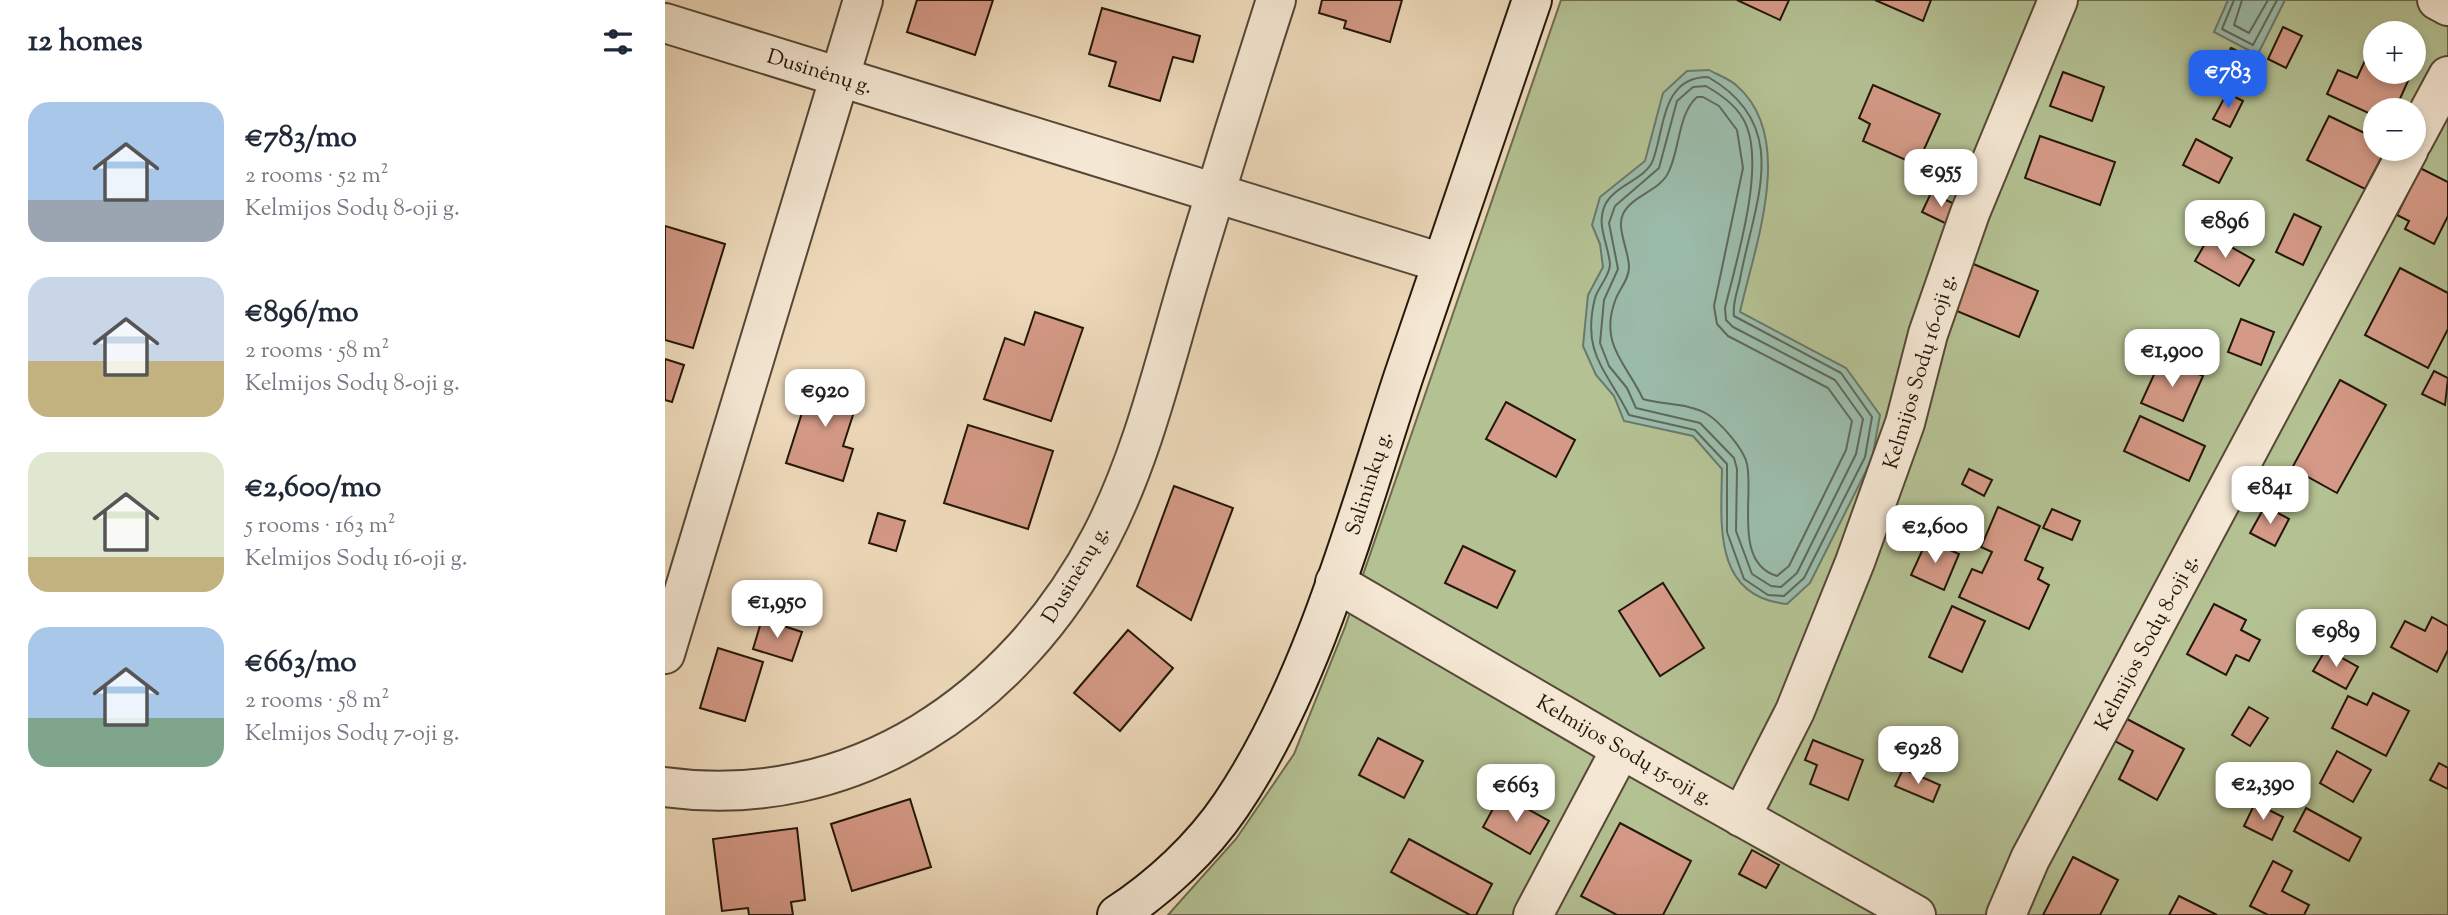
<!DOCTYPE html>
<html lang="en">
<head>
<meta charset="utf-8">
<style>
	body { margin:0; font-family:"Sorts Mill Goudy",serif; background:#f2f2f3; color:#1f2937; height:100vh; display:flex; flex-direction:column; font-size:26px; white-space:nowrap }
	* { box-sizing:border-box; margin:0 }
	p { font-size:23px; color:#747a83 }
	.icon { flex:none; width:38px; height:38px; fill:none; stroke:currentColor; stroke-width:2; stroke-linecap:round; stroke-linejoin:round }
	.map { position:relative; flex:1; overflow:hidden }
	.drawer { display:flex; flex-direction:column; background:#fff; width:665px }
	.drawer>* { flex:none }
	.buttons { position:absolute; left:1698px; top:21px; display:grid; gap:14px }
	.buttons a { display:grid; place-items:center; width:63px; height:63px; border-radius:50%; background:#fff; box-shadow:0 4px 10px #0003; font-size:35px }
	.price { position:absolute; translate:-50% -60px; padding:0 16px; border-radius:14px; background:#fff; color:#222; font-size:23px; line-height:46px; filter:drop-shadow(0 2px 4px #0008) }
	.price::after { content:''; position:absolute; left:50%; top:42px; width:21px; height:16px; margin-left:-10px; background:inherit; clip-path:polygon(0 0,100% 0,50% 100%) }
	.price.current { background:#2563eb; color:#fff }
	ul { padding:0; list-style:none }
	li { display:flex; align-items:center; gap:21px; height:175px; padding:0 28px }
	li span { display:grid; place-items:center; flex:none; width:196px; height:140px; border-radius:21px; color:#555 }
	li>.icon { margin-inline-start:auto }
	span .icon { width:84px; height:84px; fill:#fffc; stroke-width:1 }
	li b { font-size:30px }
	h2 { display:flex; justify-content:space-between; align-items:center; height:84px; padding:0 28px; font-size:30px }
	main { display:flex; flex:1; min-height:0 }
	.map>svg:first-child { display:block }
	.green { fill:#b4c193; stroke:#6c6c4e; stroke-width:2; fill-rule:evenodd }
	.water { fill:#9bbbaa; stroke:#6b796a; stroke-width:2 }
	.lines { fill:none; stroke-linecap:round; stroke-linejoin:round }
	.shore { stroke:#5f695a; stroke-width:2 }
	.building { fill:#d59a87; stroke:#231709; stroke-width:2 }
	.minor-casing { stroke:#564836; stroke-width:42 }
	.secondary-casing { stroke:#231709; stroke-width:42 }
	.minor { stroke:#f4e7d3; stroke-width:38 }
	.secondary { stroke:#f4e7d3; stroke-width:38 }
	.labels { text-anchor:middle; stroke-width:5; stroke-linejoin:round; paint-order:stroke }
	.street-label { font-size:21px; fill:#231709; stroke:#f4e7d3 }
</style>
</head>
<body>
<main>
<section class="drawer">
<h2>12 homes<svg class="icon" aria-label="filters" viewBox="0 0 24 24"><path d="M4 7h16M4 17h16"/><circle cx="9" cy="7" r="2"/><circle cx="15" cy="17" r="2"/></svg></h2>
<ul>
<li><span style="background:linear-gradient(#a9c7e8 70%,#9aa5b1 0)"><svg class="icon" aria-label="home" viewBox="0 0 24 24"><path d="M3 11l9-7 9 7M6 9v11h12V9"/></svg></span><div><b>€783/mo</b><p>2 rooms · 52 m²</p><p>Kelmijos Sodų 8-oji g.</p></div></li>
<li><span style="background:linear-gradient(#c9d6e8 60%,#c2b280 0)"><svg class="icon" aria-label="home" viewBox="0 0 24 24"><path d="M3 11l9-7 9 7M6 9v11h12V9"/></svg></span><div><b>€896/mo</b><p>2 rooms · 58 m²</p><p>Kelmijos Sodų 8-oji g.</p></div></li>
<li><span style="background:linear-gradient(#dfe7d0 75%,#c2b280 0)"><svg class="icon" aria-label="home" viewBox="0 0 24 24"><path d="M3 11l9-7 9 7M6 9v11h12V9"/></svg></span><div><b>€2,600/mo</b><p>5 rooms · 163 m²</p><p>Kelmijos Sodų 16-oji g.</p></div></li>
<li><span style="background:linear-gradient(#a9c7e8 65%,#7fa58c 0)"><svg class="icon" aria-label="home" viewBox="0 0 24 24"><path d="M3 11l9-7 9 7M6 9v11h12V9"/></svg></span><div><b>€663/mo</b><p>2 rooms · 58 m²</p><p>Kelmijos Sodų 7-oji g.</p></div></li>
</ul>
</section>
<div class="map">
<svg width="1783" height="915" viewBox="0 0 1783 915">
	<rect width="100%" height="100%" fill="#eedabb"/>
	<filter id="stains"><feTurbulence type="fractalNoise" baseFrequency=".00286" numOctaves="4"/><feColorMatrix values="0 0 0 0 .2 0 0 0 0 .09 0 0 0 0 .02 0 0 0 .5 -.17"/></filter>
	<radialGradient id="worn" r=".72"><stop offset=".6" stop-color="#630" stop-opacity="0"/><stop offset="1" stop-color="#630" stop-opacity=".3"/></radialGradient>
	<!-- green -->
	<path class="green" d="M896,0H1783V915H503L571,839L629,754L680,627ZM1710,33H1748V72H1710ZM1710,110H1748V149H1710Z"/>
	<!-- water -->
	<g class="water">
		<path d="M1563,0H1620L1594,52H1587L1549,32Z"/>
		<path d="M1044,70C1053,75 1065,79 1072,86C1132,138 1089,248 1075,312L1181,368L1215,415L1207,459L1145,583L1122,604C1048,597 1056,525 1057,469L1028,436L959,421L949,396L931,375L918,346L923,295L938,267L935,244L927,225L935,197L980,161L998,93L1022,71Z"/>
	</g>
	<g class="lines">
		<!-- shore -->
		<g class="shore">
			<path d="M1569,0L1557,29L1588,45L1612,0"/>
			<path d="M1577,0L1569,25L1584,33L1603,0"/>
			<path d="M1043,77C1129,126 1089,203 1075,279C1073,290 1067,304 1069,316L1176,373L1207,417L1200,457L1139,578L1119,596L1103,595L1079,579L1062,532V464L1030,430L964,415C942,370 916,354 930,298C933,287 945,276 945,264C943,242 930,224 941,203C951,185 981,179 988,160C1000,127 997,77 1043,77Z"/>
			<path d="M1041,86C1058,96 1075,108 1082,127C1099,172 1071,262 1060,308L1061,320L1068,327L1170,380L1198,419L1191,454L1132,573L1116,587L1106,586L1087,574L1071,531L1072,469L1069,458L1035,423L971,408L962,388L944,366L935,343L939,300L953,269L944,223L950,206L994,168L1012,101L1028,87Z"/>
			<path d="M1032,97H1038L1054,106L1072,130L1078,168L1049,306L1052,324L1063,336L1163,388L1187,421L1181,450L1124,566L1112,576C1068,563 1089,496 1082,464C1079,449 1055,422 1042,414C1024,403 998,405 978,399C962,364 934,345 950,301C954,289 964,280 964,267C964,251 951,228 958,214C967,195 996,191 1004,171C1015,148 1013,114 1032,97Z"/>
		</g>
	</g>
	<!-- building -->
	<g class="building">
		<path d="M252,0H328L310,55L242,32Z"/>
		<path d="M657,0H737L725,42L679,28L681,21L654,13Z"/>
		<path d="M1072,0H1124L1115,20Z"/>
		<path d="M1210,0H1266L1258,21Z"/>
		<path d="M437,8L535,36L528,62L508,57L495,101L444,86L451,62L424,54Z"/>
		<path d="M1618,27L1637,36L1621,68L1603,59Z"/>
		<path d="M1710,39V72H1747L1730,110H1710V116L1662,94L1673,70L1692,78Z"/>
		<path d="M1566,48L1591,60L1585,74L1559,62Z"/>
		<path d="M1547,60L1589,81L1582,95L1539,74Z"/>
		<path d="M1398,72L1439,87L1427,121L1385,106Z"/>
		<path d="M1208,85L1275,114L1252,165L1198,141L1205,124L1194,118Z"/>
		<path d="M1562,93L1578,101L1565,127L1548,119Z"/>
		<path d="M1664,116L1710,138V149H1721L1700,189L1642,160Z"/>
		<path d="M1375,136L1450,162L1435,205L1360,178Z"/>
		<path d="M1531,139L1567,158L1554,183L1518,165Z"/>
		<path d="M1755,168L1783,182V216L1769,244L1740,229L1744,221L1732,215Z"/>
		<path d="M1266,193L1296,207L1286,226L1257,212Z"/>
		<path d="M1629,214L1656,227L1638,265L1611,252Z"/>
		<path d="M0,226L60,244L28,348L0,340Z"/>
		<path d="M1545,235L1589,260L1574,286L1530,261Z"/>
		<path d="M1306,263L1373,291L1354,337L1287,309Z"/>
		<path d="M1735,268L1783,293V329L1763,368L1700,335Z"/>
		<path d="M370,312L418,328L386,421L319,399L340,338L359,345Z"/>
		<path d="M1576,319L1609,332L1596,365L1563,352Z"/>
		<path d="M1497,357L1538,376L1518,421L1476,403Z"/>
		<path d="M0,359L19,365L7,402L0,400Z"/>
		<path d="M1769,371L1783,378L1780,405L1757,394Z"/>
		<path d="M149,375L196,390L178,446L188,449L178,481L121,463Z"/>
		<path d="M1675,380L1721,405L1672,493L1627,468Z"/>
		<path d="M841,402L910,440L891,477L821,439Z"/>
		<path d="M1475,416L1540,446L1524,481L1459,451Z"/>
		<path d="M303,425L388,451L363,529L279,503Z"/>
		<path d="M1304,469L1327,480L1319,496L1297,484Z"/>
		<path d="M509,486L568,508L526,620L472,586Z"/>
		<path d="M1600,506L1624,519L1610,546L1585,533Z"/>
		<path d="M1333,507L1375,526L1360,560L1378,568L1373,579L1384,585L1364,629L1294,597L1307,569L1317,573L1327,552L1316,547Z"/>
		<path d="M1387,509L1415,521L1407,540L1378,528Z"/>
		<path d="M213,513L240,521L231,551L204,543Z"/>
		<path d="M1262,540L1294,554L1279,590L1246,575Z"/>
		<path d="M798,546L850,571L832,608L780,583Z"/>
		<path d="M998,583L1039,648L995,676L954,611Z"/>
		<path d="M1549,604L1581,620L1576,630L1595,640L1584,661L1571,655L1561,675L1522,654Z"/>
		<path d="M1287,606L1320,621L1297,672L1264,657Z"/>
		<path d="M1767,617L1783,626V650L1772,672L1726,647L1740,621L1760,631Z"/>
		<path d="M97,619L137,632L127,661L88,649Z"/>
		<path d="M463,630L508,668L455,731L409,693Z"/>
		<path d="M53,648L98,662L80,721L35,708Z"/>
		<path d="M1661,649L1693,667L1681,689L1648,671Z"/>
		<path d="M1708,693L1744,711L1721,756L1667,728L1683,696L1702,705Z"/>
		<path d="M1584,707L1603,718L1585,746L1567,735Z"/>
		<path d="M1462,719L1519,749L1492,800L1454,779L1468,751L1450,741Z"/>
		<path d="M713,738L758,761L739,798L694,775Z"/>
		<path d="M1148,740L1198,760L1183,800L1145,784L1152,765L1140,760Z"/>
		<path d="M1672,751L1706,770L1688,802L1655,783Z"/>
		<path d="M1774,763L1783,768V789L1765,780Z"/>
		<path d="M1238,769L1275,785L1268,802L1230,786Z"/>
		<path d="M836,794L884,821L865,854L818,827Z"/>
		<path d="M245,799L266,867L187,891L166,824Z"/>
		<path d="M1590,803L1618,817L1607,840L1579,826Z"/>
		<path d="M1641,808L1696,838L1684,861L1629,831Z"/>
		<path d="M955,823L1026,861L998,915H952L916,896Z"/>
		<path d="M132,828L140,900L126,902L128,915H84L83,908L57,911L48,839Z"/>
		<path d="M744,839L827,884L811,915H805L726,872Z"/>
		<path d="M1087,850L1114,865L1101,888L1074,874Z"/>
		<path d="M1408,857L1453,880L1435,915H1378Z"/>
		<path d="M1608,861L1627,871L1617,891L1644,905L1639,915H1603L1585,906Z"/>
		<path d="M1514,896L1552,915H1504Z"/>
	</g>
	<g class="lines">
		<defs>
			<g id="minor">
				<path d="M1772,0L1783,6"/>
				<path d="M0,23L777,263"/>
				<path d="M1748,141L1783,76"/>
				<path d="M670,582L956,749L1251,915"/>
				<path d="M0,654L198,0"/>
				<path d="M0,787C189,813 351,700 436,537C479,454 500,359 527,270C554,180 582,90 611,0"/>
				<path d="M1076,817L1130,711L1190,562L1240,423L1263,334L1305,213L1393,0"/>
				<path d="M868,915L956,749"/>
				<path d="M1341,915L1365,859L1744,149"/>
			</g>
			<path id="secondary" d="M452,915C495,887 537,848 566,805C648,684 693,514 739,375C781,250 824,125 867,0"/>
		</defs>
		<!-- minor casing -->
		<use href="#minor" class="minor-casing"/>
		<!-- secondary casing -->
		<use href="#secondary" class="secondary-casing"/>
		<!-- minor -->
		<use href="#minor" class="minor"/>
		<!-- secondary -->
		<use href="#secondary" class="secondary"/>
	</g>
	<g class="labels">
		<!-- street labels -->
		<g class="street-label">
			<text transform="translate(155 71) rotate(17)" y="7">Dusinėnų g.</text>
			<text transform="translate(1254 371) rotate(-73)" y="7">Kelmijos Sodų 16-oji g.</text>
			<text transform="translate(703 483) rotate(-72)" y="7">Salininkų g.</text>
			<text transform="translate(410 574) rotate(-59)" y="7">Dusinėnų g.</text>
			<text transform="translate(1481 642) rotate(-62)" y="7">Kelmijos Sodų 8-oji g.</text>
			<text transform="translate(960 750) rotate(30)" y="7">Kelmijos Sodų 15-oji g.</text>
		</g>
	</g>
	<rect width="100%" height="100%" filter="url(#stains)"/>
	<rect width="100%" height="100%" fill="url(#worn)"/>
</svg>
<div class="buttons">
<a>+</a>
<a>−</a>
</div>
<b class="price current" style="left:1563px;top:110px">€783</b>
<b class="price" style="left:1276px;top:209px">€955</b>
<b class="price" style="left:1560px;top:260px">€896</b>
<b class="price" style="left:1507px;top:389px">€1,900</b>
<b class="price" style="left:160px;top:429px">€920</b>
<b class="price" style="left:1605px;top:526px">€841</b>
<b class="price" style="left:1270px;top:565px">€2,600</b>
<b class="price" style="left:112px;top:640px">€1,950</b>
<b class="price" style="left:1671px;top:669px">€989</b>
<b class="price" style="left:1253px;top:786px">€928</b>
<b class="price" style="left:1598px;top:822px">€2,390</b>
<b class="price" style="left:851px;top:824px">€663</b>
</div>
</main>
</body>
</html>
